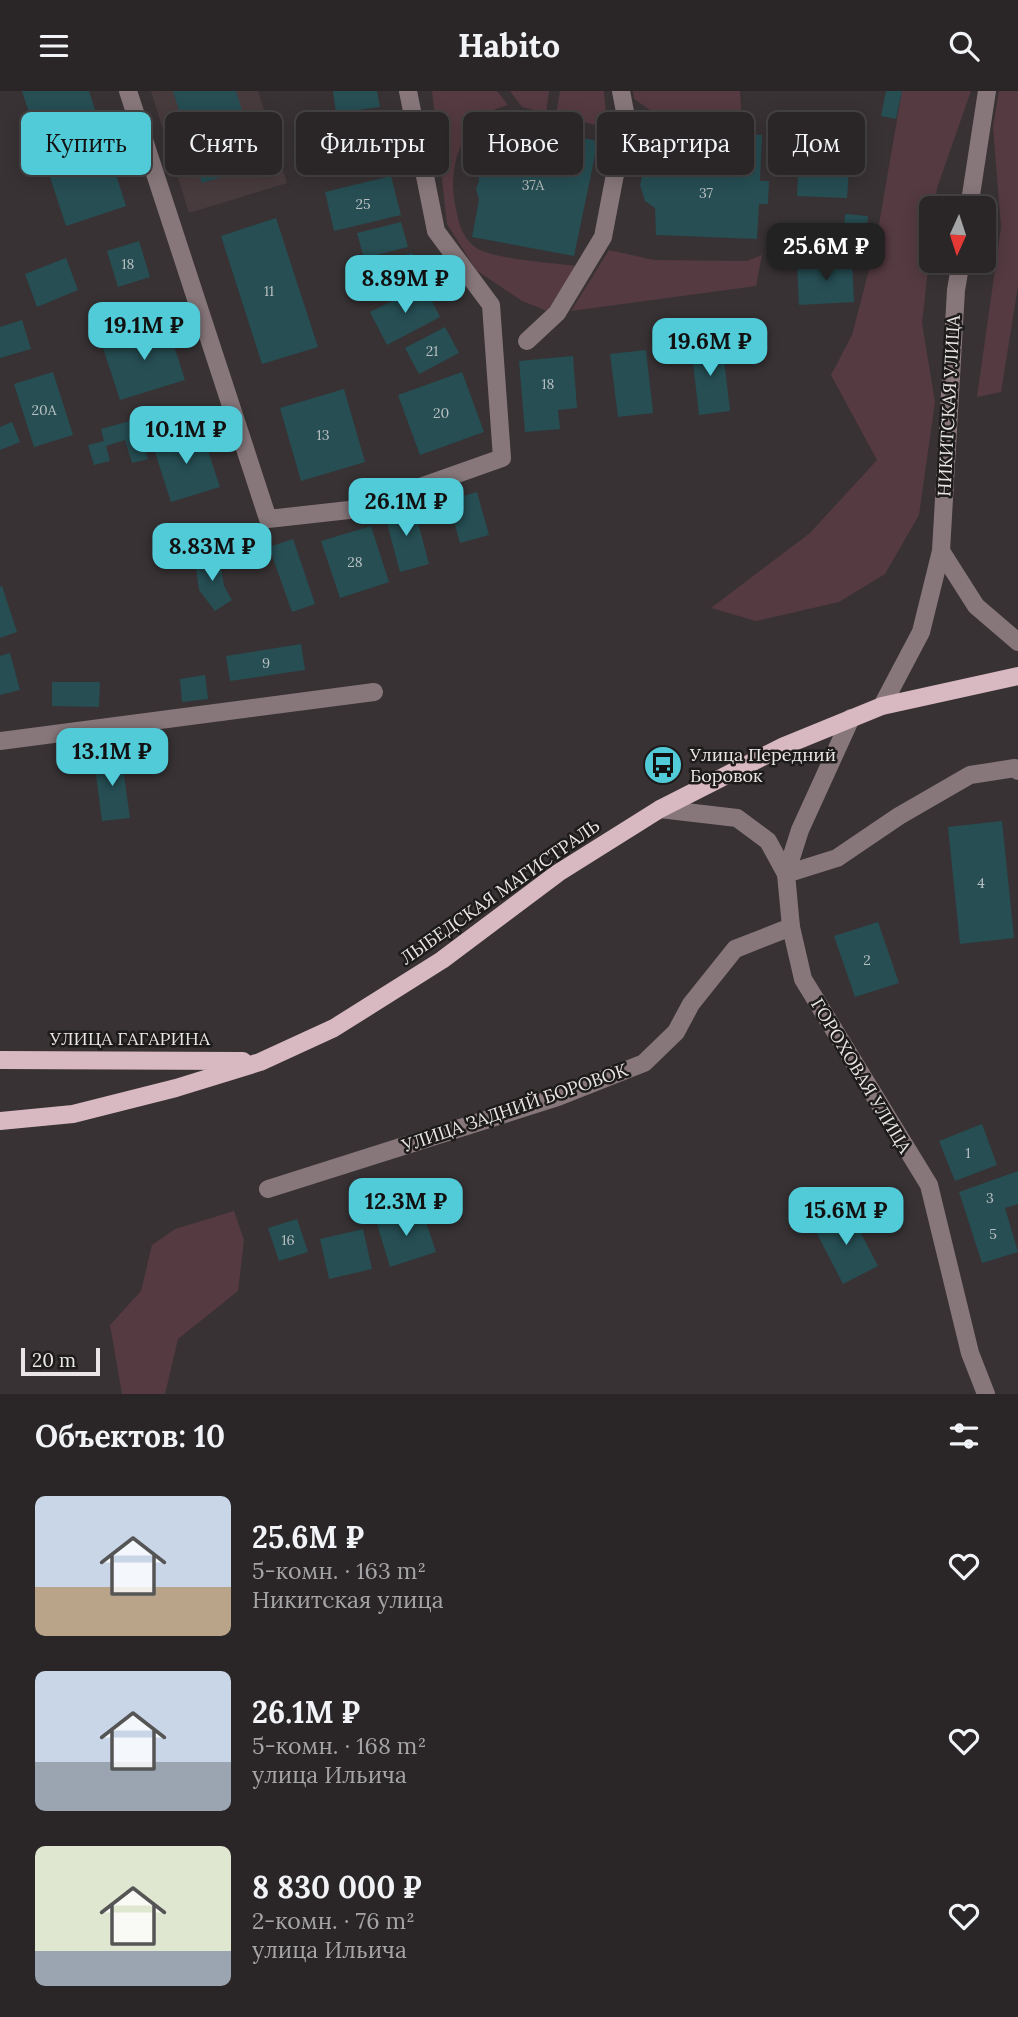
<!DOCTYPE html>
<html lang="ru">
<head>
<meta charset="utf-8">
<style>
	body { margin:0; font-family:Lora,serif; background:#363233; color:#f1f3f6; height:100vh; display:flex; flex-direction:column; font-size:26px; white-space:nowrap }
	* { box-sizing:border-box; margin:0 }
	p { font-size:23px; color:#a5a5a7 }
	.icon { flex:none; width:38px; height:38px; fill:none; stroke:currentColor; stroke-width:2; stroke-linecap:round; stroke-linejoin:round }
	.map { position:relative; height:1303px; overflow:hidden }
	.panel { display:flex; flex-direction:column; background:#2a2627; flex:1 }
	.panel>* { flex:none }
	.hud { position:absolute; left:21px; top:21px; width:976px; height:63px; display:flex; gap:14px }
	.needle { width:46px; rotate:183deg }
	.buttons { position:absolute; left:919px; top:105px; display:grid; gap:14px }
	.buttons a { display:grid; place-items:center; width:77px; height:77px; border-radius:10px; background:#2a2627; box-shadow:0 4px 18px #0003,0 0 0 2px #464344; font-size:35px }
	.scale { position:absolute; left:21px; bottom:18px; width:79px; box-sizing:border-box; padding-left:7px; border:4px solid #eae6e7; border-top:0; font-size:19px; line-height:24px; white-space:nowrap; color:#eae6e7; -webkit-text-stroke:5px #1e1b1b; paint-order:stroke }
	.price { position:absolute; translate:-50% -60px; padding:0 16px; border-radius:14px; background:#52cbd9; color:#111; font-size:23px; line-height:46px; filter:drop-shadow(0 2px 4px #0008) }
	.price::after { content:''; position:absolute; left:50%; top:42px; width:21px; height:16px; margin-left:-10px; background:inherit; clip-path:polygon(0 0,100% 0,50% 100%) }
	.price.on { background:#222; color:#fff }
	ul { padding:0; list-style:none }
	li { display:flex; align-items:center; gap:21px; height:175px; padding:0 35px }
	li span { display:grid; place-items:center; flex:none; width:196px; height:140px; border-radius:10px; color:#555 }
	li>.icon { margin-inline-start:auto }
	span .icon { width:84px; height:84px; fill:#fffc; stroke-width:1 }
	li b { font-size:30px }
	h2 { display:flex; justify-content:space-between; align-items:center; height:84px; padding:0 35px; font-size:30px }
	.chip { padding:0 24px; border-radius:10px; background:#2a2627; box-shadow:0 4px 18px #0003,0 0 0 2px #464344; font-size:24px; line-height:63px }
	.chip.on { background:#52cbd9; color:#111 }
	header { display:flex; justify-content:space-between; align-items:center; height:91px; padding:0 35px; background:#2a2627; font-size:32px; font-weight:800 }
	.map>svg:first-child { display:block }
	.built { fill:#483b3e }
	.green { fill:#553a41 }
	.building { fill:#264e53 }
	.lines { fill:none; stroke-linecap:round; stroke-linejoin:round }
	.minor { stroke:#87777b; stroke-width:18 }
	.major { stroke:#d9b9c1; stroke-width:18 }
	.labels { text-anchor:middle; stroke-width:5; stroke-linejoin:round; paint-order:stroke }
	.number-label { font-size:14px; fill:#b9c0c2 }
	.street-label { font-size:18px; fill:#eae6e7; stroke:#1e1b1b }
	.poi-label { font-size:18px; fill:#eae6e7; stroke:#1e1b1b; text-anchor:start }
</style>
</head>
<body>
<header><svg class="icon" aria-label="menu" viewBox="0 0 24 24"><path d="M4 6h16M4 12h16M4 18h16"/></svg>Habito<svg class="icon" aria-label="search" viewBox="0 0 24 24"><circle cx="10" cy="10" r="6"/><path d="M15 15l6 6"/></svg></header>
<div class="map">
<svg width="1018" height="1303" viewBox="0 0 1018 1303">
	<rect width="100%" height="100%" fill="#383234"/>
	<!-- built -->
	<path class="built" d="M151,0H258L287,92L189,122Z"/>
	<!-- green -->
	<g class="green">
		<path d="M432,0H497L508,14C462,25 446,76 456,118C459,133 462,146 475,156C490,168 554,172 576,175L547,220L522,210L476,179L447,133Z"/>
		<path d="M510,0H549L546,22L522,16Z"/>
		<path d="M560,0H604L607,37L556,24Z"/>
		<path d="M633,0H740L741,20L650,19L634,8Z"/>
		<path d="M902,0H971L937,97L935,117H931V152L922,232L935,311L919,424L885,483L839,511L756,530L711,517L810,442L877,369L831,284L852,244L875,156Z"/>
		<path d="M999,0H1018V195L1001,301L977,306L1001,136L993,36Z"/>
		<path d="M609,159L654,169L747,170L762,164L756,195L571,220Z"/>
		<path d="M234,1120L244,1149L238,1200L178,1248L165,1303H122L110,1234L141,1200L152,1154L175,1138Z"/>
	</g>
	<!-- building -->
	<g class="building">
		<path d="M22,0H89L126,115L66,135Z"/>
		<path d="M173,0H236L259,74L202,92Z"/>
		<path d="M333,0H377L380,16L336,22Z"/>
		<path d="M886,0H902L896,28L881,25Z"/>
		<path d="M381,22L386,59L338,67L332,30Z"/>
		<path d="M494,31L598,50L574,165L472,146L479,109L476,98L479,90L478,78L479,69L487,61V52L493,45Z"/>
		<path d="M657,39L762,44L760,90H769L768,113H759L757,148L656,144L655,117L645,110L640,94L644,78L657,67Z"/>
		<path d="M799,61L850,64L847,107L797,105Z"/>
		<path d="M391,85L401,124L334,140L325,101Z"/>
		<path d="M845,123L868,125L866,152L843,150Z"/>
		<path d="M276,127L318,256L262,273L221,145Z"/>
		<path d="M401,131L408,156L364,167L357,142Z"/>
		<path d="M139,150L150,186L118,196L107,160Z"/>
		<path d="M412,162L420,188L371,203L363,177Z"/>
		<path d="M66,167L78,199L37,216L25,183Z"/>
		<path d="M852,170L854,211L799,214L797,173Z"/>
		<path d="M424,194L440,226L387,254L370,221Z"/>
		<path d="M22,229L31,258L0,267V236Z"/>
		<path d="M167,233L185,289L120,309L102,254Z"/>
		<path d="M445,236L459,262L419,283L405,257Z"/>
		<path d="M722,251L730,320L699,324L691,254Z"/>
		<path d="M646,259L653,322L618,326L610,263Z"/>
		<path d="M573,265L577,317L558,319L560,338L525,341L519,270Z"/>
		<path d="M53,281L73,344L34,356L14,293Z"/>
		<path d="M462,281L484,341L420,364L398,304Z"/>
		<path d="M344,298L365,371L301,390L280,317Z"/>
		<path d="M137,328L148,368L132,372L125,349L106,355L110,370L94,374L88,354L104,350L101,338Z"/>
		<path d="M12,331L20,351L0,359V336Z"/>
		<path d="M201,339L220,396L171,411L153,355Z"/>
		<path d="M477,401L489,444L460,452L448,409Z"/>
		<path d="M413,413L429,473L400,481L384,421Z"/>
		<path d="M371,435L389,491L340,507L321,450Z"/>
		<path d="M293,448L315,513L292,521L269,456Z"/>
		<path d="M220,468L224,495L232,509L215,520L199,499L195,470Z"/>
		<path d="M2,495L17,541L0,547V496Z"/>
		<path d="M301,553L305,579L230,590L226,565Z"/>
		<path d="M10,562L20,599L0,604V565Z"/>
		<path d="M205,584L208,608L182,611L180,588Z"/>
		<path d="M52,591H100L99,616L52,615Z"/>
		<path d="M121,664L130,727L102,730L94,668Z"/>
		<path d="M1002,730L1014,847L960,853L948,736Z"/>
		<path d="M878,831L899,892L855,906L834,845Z"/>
		<path d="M982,1033L997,1074L955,1090L939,1050Z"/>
		<path d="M1018,1080V1113L1005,1117L1018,1161L982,1172L959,1101Z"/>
		<path d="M422,1119L436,1161L390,1176L377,1133Z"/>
		<path d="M849,1119L878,1175L843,1193L814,1137Z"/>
		<path d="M297,1128L308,1161L279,1170L268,1137Z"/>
		<path d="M363,1138L372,1178L329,1188L320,1148Z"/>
	</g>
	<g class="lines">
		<!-- minor -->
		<g class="minor">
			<path d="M128,0L268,428L358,418L502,367L491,214L436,140L408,0"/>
			<path d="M969,117L987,0"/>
			<path d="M527,250L557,222L603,146L626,26L621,0"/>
			<path d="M941,460L976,515L1018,551"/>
			<path d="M882,615L921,541L941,460L956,199L961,170"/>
			<path d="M851,627L800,739L786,783L791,836L803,888L929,1094L970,1262L986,1303"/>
			<path d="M0,650L374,601"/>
			<path d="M660,718L737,727L768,750L786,783"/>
			<path d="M786,783L837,767L899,725L970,684L1015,677L1018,680"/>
			<path d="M268,1098L558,1006L644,972L676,941L691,913L735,858L791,836"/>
		</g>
		<!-- major -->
		<g class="major">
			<path d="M0,969L243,970"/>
			<path d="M0,1030L73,1023L176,997L260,971L334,937L442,869L558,782L660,718L784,655L882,615L1018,585"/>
		</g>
	</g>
	<!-- icons -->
	<defs>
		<symbol id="bus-disc" viewBox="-11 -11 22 22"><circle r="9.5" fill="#52cbd9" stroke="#1e1b1b"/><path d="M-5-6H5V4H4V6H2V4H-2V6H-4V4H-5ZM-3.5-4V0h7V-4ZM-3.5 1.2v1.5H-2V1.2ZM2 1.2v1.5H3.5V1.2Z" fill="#111"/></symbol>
	</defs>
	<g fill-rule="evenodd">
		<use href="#bus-disc" x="641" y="652" width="44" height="44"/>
	</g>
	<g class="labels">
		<!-- number labels -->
		<g class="number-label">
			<text x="533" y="99">37А</text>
			<text x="706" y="107">37</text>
			<text x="363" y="118">25</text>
			<text x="128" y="178">18</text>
			<text x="269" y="205">11</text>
			<text x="432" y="265">21</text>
			<text x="548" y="298">18</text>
			<text x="44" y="324">20А</text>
			<text x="441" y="327">20</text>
			<text x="323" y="349">13</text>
			<text x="355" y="476">28</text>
			<text x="266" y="577">9</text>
			<text x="981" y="797">4</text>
			<text x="867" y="874">2</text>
			<text x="968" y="1067">1</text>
			<text x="990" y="1112">3</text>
			<text x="993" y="1148">5</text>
			<text x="288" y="1154">16</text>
		</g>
		<!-- street labels -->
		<g class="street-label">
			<text transform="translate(949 315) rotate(-87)" y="6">НИКИТСКАЯ УЛИЦА</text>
			<text transform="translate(500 801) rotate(-35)" y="6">ЛЫБЕДСКАЯ МАГИСТРАЛЬ</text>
			<text x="130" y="954">УЛИЦА ГАГАРИНА</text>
			<text transform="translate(861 985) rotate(59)" y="6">ГОРОХОВАЯ УЛИЦА</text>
			<text transform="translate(515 1017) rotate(-19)" y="6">УЛИЦА ЗАДНИЙ БОРОВОК</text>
		</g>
		<!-- poi labels -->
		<g class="poi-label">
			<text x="690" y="670">Улица Передний<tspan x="690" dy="21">Боровок</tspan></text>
		</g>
	</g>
</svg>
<div class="buttons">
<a><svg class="needle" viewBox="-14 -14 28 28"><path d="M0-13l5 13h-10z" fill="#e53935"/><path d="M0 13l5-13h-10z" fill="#a5a5a7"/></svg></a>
</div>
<div class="scale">20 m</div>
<b class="price on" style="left:826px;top:192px">25.6M ₽</b>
<b class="price" style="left:405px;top:224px">8.89M ₽</b>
<b class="price" style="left:144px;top:271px">19.1M ₽</b>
<b class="price" style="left:710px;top:287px">19.6M ₽</b>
<b class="price" style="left:186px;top:375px">10.1M ₽</b>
<b class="price" style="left:406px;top:447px">26.1M ₽</b>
<b class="price" style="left:212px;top:492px">8.83M ₽</b>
<b class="price" style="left:112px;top:697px">13.1M ₽</b>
<b class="price" style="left:406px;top:1147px">12.3M ₽</b>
<b class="price" style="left:846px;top:1156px">15.6M ₽</b>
<div class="hud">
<a class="chip on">Купить</a>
<a class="chip">Снять</a>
<a class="chip">Фильтры</a>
<a class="chip">Новое</a>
<a class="chip">Квартира</a>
<a class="chip">Дом</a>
</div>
</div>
<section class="panel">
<h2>Объектов: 10<svg class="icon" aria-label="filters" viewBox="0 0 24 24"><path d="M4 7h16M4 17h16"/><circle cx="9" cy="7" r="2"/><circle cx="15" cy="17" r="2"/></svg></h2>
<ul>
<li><span style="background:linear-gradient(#c9d6e8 65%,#b9a48a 0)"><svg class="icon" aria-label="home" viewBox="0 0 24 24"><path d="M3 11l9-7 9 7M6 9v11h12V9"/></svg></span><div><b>25.6M ₽</b><p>5-комн. · 163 m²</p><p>Никитская улица</p></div><svg class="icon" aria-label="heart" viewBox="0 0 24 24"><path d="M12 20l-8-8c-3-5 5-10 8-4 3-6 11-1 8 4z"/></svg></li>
<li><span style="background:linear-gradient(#c9d6e8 65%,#9aa5b1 0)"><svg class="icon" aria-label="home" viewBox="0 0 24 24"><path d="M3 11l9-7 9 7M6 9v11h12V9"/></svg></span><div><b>26.1M ₽</b><p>5-комн. · 168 m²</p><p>улица Ильича</p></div><svg class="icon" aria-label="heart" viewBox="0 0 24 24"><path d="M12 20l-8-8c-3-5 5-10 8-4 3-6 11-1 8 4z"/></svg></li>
<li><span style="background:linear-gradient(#dfe7d0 75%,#9aa5b1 0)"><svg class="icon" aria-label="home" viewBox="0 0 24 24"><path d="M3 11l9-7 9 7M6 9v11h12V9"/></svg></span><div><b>8 830 000 ₽</b><p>2-комн. · 76 m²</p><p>улица Ильича</p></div><svg class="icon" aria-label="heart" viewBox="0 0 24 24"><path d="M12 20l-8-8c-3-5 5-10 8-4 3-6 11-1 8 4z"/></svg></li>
</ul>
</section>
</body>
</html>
